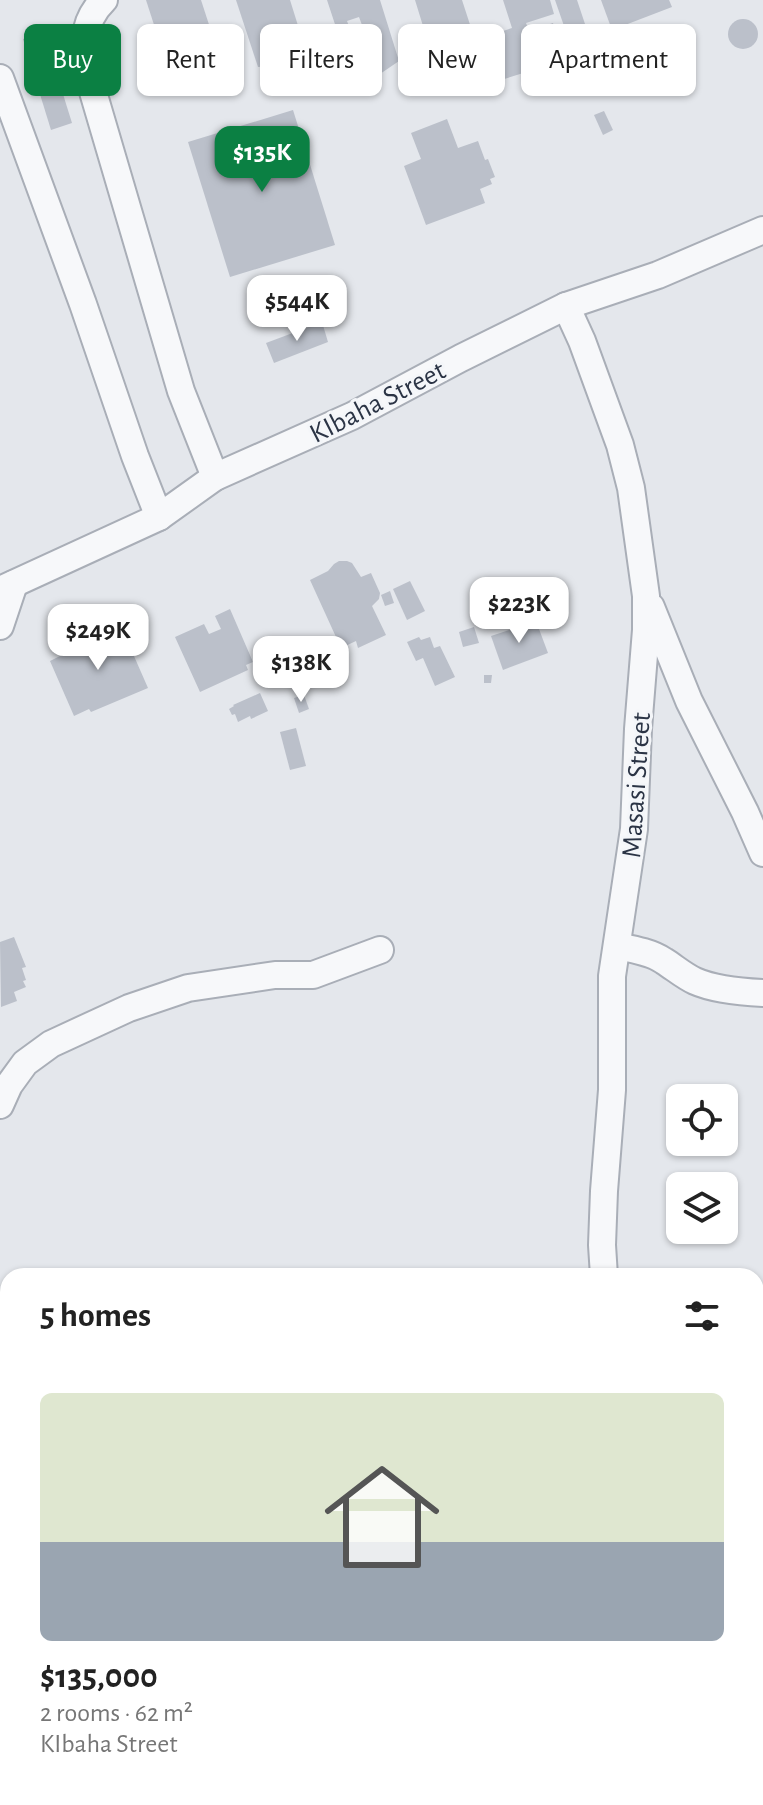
<!DOCTYPE html>
<html lang="en">
<head>
<meta charset="utf-8">
<style>
	body { margin:0; font-family:"Alegreya Sans",sans-serif; background:#f6f6f6; color:#222; height:100vh; display:flex; flex-direction:column; font-size:30px; white-space:nowrap }
	* { box-sizing:border-box; margin:0 }
	p { font-size:26px; color:#767676 }
	.icon { flex:none; width:44px; height:44px; fill:none; stroke:currentColor; stroke-width:2; stroke-linecap:round; stroke-linejoin:round }
	.map { position:relative; flex:1; overflow:hidden }
	.details { position:absolute; left:0px; top:1268px; width:764px; height:538px; display:flex; flex-direction:column; background:#fff; border-radius:24px 24px 0 0; box-shadow:0 2px 6px #0004 }
	.details>* { flex:none }
	.top-card { position:absolute; left:24px; top:24px; width:716px; height:72px; display:flex; gap:16px }
	.fabs { position:absolute; left:666px; top:1084px; display:grid; gap:16px }
	.fabs a { display:grid; place-items:center; width:72px; height:72px; border-radius:12px; background:#fff; box-shadow:0 2px 6px #0004; font-size:40px }
	.price { position:absolute; translate:-50% -68px; padding:0 18px; border-radius:16px; background:#fff; color:#222; font-size:26px; line-height:52px; filter:drop-shadow(0 2px 4px #0008) }
	.price::after { content:''; position:absolute; left:50%; top:48px; width:24px; height:18px; margin-left:-12px; background:inherit; clip-path:polygon(0 0,100% 0,50% 100%) }
	.price.selected { background:#0b8043; color:#fff }
	ul { padding:0; list-style:none }
	li { display:grid; align-content:center; gap:16px; height:424px; padding:0 40px }
	li+li { border-top:2px solid #e0e0e0 }
	li span { display:grid; place-items:center; height:248px; border-radius:12px; color:#555 }
	li>.icon { margin-inline-start:auto }
	span .icon { width:144px; height:144px; fill:#fffc; stroke-width:1 }
	li b { font-size:34px }
	h2 { display:flex; justify-content:space-between; align-items:center; height:96px; padding:0 40px; font-size:34px }
	.chip { padding:0 28px; border-radius:12px; background:#fff; box-shadow:0 2px 6px #0004; font-size:28px; line-height:72px }
	.chip.selected { background:#0b8043; color:#fff }
	.map>svg:first-child { display:block }
	.building { fill:#bbc0ca; fill-rule:evenodd }
	.lines { fill:none; stroke-linecap:round; stroke-linejoin:round }
	.street-casing { stroke:#a9aeb7; stroke-width:30 }
	.street { stroke:#f7f8fa; stroke-width:26 }
	.labels { text-anchor:middle; stroke-width:6; stroke-linejoin:round; paint-order:stroke }
	.street-label { font-size:28px; fill:#2b3445; stroke:#f4f6f9 }
</style>
</head>
<body>
<div class="map">
<svg width="763" height="1805" viewBox="0 0 763 1805">
	<rect width="100%" height="100%" fill="#e4e7ec"/>
	<!-- building -->
	<g class="building">
		<path d="M146,0H201L227,80L208,94L177,96Z"/>
		<path d="M236,0H290L306,51L288,65L258,67Z"/>
		<path d="M327,0H380L399,61L380,74L352,76ZM359,17L371,49L359,53L347,21Z"/>
		<path d="M415,0H462L475,40L512,28L503,0H550L554,14L526,23L529,31L553,23L565,60L456,94L444,56L463,50L461,43L431,52Z"/>
		<path d="M555,0H577L591,42L572,49Z"/>
		<path d="M601,0H669L672,7L612,30Z"/>
		<circle cx="743" cy="34" r="15"/>
		<path d="M44,33L72,123L51,130L23,39Z"/>
		<path d="M293,110L335,245L230,277L188,142Z"/>
		<path d="M604,111L613,130L603,135L594,115Z"/>
		<path d="M447,119L458,148L478,141L485,160L488,159L495,177L490,179L492,184L480,189L485,203L426,225L404,166L421,159L411,133Z"/>
		<path d="M322,322L328,342L274,363L266,343Z"/>
		<path d="M339,561H347L352,563L361,577L371,573L380,593L379,599L372,606L386,635L358,648L356,641L341,648L310,580L328,571L334,564Z"/>
		<path d="M410,581L425,611L407,620L393,589Z"/>
		<path d="M390,591L394,603L385,606L381,595Z"/>
		<path d="M544,596L553,611L543,617L533,603Z"/>
		<path d="M230,609L253,662L246,665L248,670L200,692L175,637L204,624L209,634L221,629L215,616Z"/>
		<path d="M536,621L548,653L503,670L491,636Z"/>
		<path d="M474,627L479,643L463,647L459,632Z"/>
		<path d="M104,629L108,637L123,631L148,688L91,712L89,709L74,716L50,661L64,654L61,648Z"/>
		<path d="M419,637L421,640L430,637L434,648L440,646L455,677L435,686L423,658L416,661L407,642Z"/>
		<path d="M484,675H492L491,683H484Z"/>
		<path d="M260,693L268,711L251,719L250,716L238,722L235,714L232,715L229,709L234,706L233,705Z"/>
		<path d="M304,695L309,709L299,713L294,698Z"/>
		<path d="M296,728L306,766L290,770L280,732Z"/>
		<path d="M14,937L26,967L22,968L26,980L23,981L26,987L14,992L17,1001L1,1007L0,942Z"/>
		<path d="M168,1798H232L230,1805H167Z"/>
	</g>
	<g class="lines">
		<defs>
			<g id="street">
				<path d="M104,0C78,25 85,53 91,85L181,391L215,477"/>
				<path d="M0,78L83,304L135,456L159,517"/>
				<path d="M566,306L582,341L620,445L631,488L646,596V630L638,729L634,829L612,976V1090L604,1191L602,1245L604,1276"/>
				<path d="M0,590L159,517L215,477L352,416L461,358L566,306L658,275L763,230"/>
				<path d="M651,607L689,701L745,812L763,853"/>
				<path d="M0,626L14,584"/>
				<path d="M617,946C632,949 651,952 664,961C675,968 684,976 695,981C715,990 742,992 763,993"/>
				<path d="M0,1105L9,1085L25,1063L51,1044L129,1008L188,988L275,975H313L380,950"/>
				<path d="M477,1805L479,1798"/>
				<path d="M571,1805V1798"/>
			</g>
		</defs>
		<!-- street casing -->
		<use href="#street" class="street-casing"/>
		<!-- street -->
		<use href="#street" class="street"/>
	</g>
	<g class="labels">
		<!-- street labels -->
		<g class="street-label">
			<text transform="translate(377 401) rotate(-27)" y="10">KIbaha Street</text>
			<text transform="translate(635 785) rotate(-86)" y="10">Masasi Street</text>
		</g>
	</g>
</svg>
<div class="fabs">
<a><svg class="icon" aria-label="locate" viewBox="0 0 24 24"><circle cx="12" cy="12" r="6"/><path d="M12 2v4M12 18v4M2 12h4M18 12h4"/></svg></a>
<a><svg class="icon" aria-label="layers" viewBox="0 0 24 24"><path d="M12 4l9 5-9 5-9-5zM3 14l9 5 9-5"/></svg></a>
</div>
<b class="price selected" style="left:262px;top:194px">$135K</b>
<b class="price" style="left:297px;top:343px">$544K</b>
<b class="price" style="left:519px;top:645px">$223K</b>
<b class="price" style="left:98px;top:672px">$249K</b>
<b class="price" style="left:301px;top:704px">$138K</b>
<div class="top-card">
<a class="chip selected">Buy</a>
<a class="chip">Rent</a>
<a class="chip">Filters</a>
<a class="chip">New</a>
<a class="chip">Apartment</a>
</div>
<section class="details">
<h2>5 homes<svg class="icon" aria-label="filters" viewBox="0 0 24 24"><path d="M4 7h16M4 17h16"/><circle cx="9" cy="7" r="2"/><circle cx="15" cy="17" r="2"/></svg></h2>
<ul>
<li><span style="background:linear-gradient(#dfe7d0 60%,#9aa5b1 0)"><svg class="icon" aria-label="home" viewBox="0 0 24 24"><path d="M3 11l9-7 9 7M6 9v11h12V9"/></svg></span><div><b>$135,000</b><p>2 rooms · 62 m²</p><p>KIbaha Street</p></div></li>
</ul>
</section>
</div>
</body>
</html>
